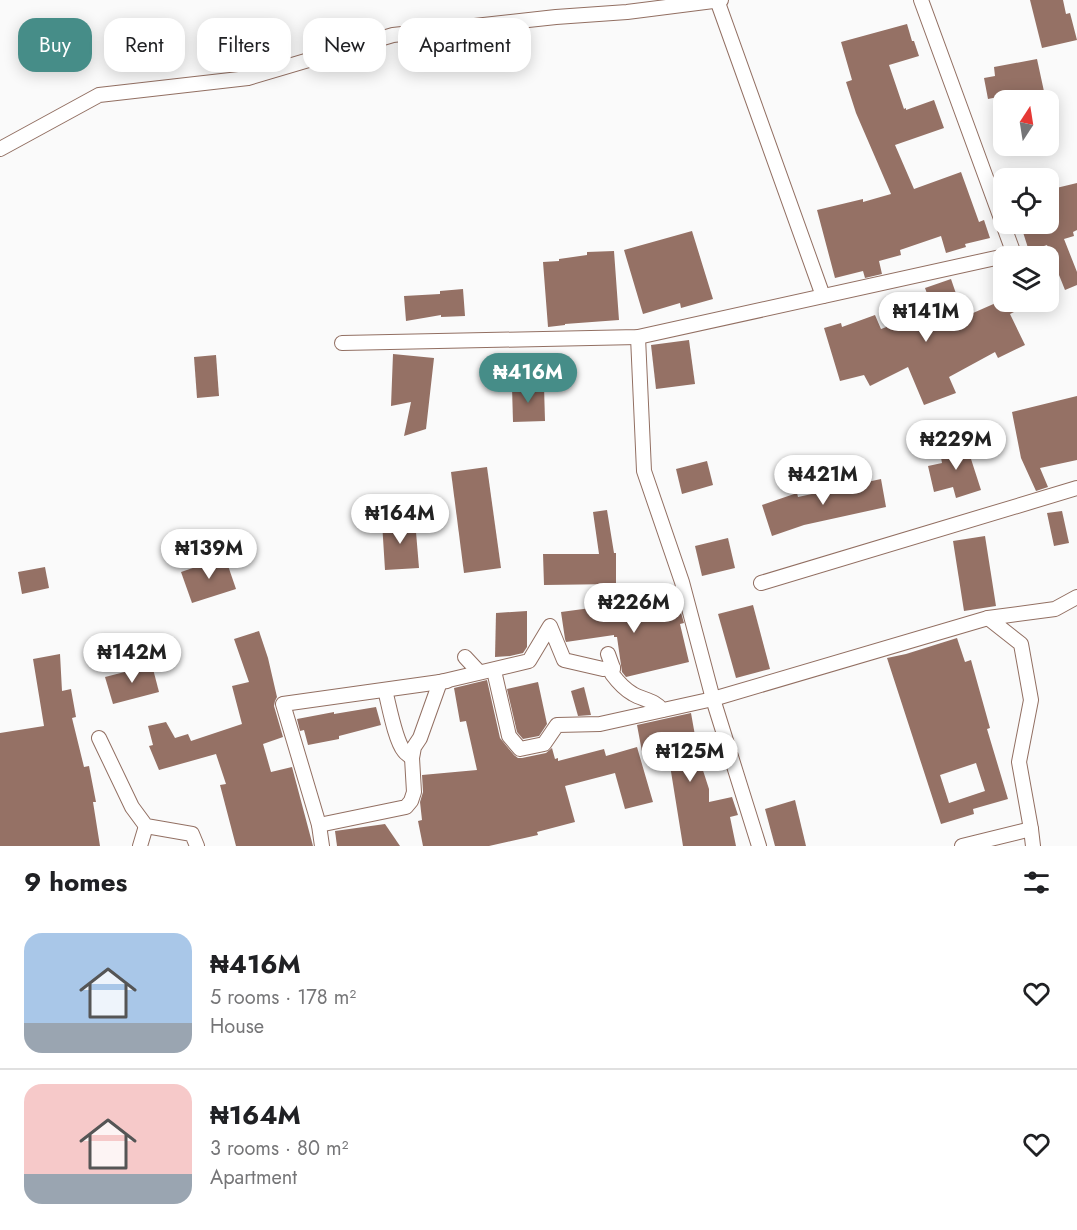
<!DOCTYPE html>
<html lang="en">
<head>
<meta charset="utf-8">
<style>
	body { margin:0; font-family:Jost,sans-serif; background:#f2f2f2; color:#202124; height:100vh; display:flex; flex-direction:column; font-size:22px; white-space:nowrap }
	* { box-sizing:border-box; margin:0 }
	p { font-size:20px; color:#757577 }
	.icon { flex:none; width:33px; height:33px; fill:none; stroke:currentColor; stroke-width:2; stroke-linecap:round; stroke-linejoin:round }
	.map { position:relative; height:846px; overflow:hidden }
	.drawer { display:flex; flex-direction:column; background:#fff; flex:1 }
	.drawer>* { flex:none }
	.banner { position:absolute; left:18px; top:18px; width:600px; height:54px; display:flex; gap:12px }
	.needle { width:39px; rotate:12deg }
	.buttons { position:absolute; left:993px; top:90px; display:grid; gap:12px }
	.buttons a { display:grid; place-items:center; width:66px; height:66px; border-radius:12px; background:#fff; box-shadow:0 3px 15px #0003; font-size:30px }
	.price { position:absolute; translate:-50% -51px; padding:0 14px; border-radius:21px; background:#fff; color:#222; font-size:20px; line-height:39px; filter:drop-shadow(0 2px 3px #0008) }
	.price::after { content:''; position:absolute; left:50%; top:36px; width:18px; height:14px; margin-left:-9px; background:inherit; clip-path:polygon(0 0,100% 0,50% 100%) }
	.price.selected { background:#468d88; color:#fff }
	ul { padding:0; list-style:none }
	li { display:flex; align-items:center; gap:18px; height:150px; padding:0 24px }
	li+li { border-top:2px solid #e0e0e0 }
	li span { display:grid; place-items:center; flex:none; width:168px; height:120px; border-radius:18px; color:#555 }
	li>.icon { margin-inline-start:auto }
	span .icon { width:72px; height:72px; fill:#fffc; stroke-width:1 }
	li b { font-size:26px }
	h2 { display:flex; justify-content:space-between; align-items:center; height:72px; padding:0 24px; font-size:26px }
	.tag { padding:0 21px; border-radius:18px; background:#fff; box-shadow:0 3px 15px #0003; font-size:21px; line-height:54px }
	.tag.selected { background:#468d88; color:#fff }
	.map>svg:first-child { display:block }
	.building { fill:#957165; fill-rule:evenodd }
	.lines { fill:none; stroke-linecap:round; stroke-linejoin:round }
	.street-casing { stroke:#926f62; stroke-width:16 }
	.street { stroke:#fff; stroke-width:14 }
</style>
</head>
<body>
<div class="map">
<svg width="1077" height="846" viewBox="0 0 1077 846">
	<rect width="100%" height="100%" fill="#fafafa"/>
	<!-- building -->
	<g class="building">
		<path d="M1030,0H1063L1066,14L1070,13L1077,40L1042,48Z"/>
		<path d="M907,24L912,41H914L919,56L889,65L904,109L906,108V110L934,100L944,128L895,145L914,189L961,172L979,222L984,220L990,238L965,244L966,247L946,253L941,236L900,250L901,255L879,261L882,274L865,278L863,271L835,278L817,210L863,199V202L891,194L856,113L846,82L852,80L841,42Z"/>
		<path d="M1037,59L1045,96L1022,100H999L998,97L988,99L984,78L995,76L994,67Z"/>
		<path d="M1077,183V230L1073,232L1074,236L1064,239L1077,272V285L1065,290L1047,245L1029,251L1021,226L1028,224H1048V190Z"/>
		<path d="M692,231L713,299L681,308L680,303L643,314L624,250Z"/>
		<path d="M614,251L619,320L565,324V325L548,327L543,262L559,261V259L587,255V252Z"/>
		<path d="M951,279L964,317L998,302H1034L1010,314L1025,345L998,358L995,352L949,377L956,393L924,405L908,367L870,386L864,375L840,381L824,328L841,323L842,327L875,315L881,329L933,310L925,288Z"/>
		<path d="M463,289L465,316L441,317V315L406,321L404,296L440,294V291Z"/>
		<path d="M689,340L695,384L656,389L651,345Z"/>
		<path d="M393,354L434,358L426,429L404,436L411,402L391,406Z"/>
		<path d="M216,355L219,396L197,398L194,357Z"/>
		<path d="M544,386L545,421L513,422L512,387Z"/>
		<path d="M1077,396V460L1040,468L1048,487L1036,491L1021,458L1012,412Z"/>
		<path d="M974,442L977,458L971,459L981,490L956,498L953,487L934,492L928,466L942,463L940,452L959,449L958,445Z"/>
		<path d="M707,461L713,485L682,494L676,469Z"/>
		<path d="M487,467L501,568L464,573L451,472Z"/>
		<path d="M881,479L886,507L804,525L772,536L762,505L797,493L798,497Z"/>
		<path d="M607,510L614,553H616V584L544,585L543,554H599L593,512Z"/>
		<path d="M1062,511L1069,543L1054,546L1047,513Z"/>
		<path d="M415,520L419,568L385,570L382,522Z"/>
		<path d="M985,536L996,606L964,611L953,541Z"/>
		<path d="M728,538L735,568L702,576L695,546Z"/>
		<path d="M225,557L236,589L192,603L181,572Z"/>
		<path d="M45,567L49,588L22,594L18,572Z"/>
		<path d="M677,599L684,623L680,624L689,662L626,677L622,672L617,637H614V635L566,642L565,639L561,612L628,603V610Z"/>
		<path d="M753,605L770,669L736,678L718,614Z"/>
		<path d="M527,611V647L523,653L510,656L495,657L496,613Z"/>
		<path d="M259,631L268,658L277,697L275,701L274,706L283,737L263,744L271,772L292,767L313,846H236L220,785L226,784L216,754L159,770L149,746L153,745L148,726L166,722L175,738L188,734L191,741L242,724L232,686L249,682L234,639Z"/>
		<path d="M957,638L965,662L971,660L990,728L987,729L1008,799L973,809L974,814L941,824L887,658L906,654ZM976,763L985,791L949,803L940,775Z"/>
		<path d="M60,654L62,691L71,689L76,717L72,718L84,767L89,766L96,802H93L100,846H0V733L44,726L33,659Z"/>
		<path d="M152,665L159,692L113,704L105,677Z"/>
		<path d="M487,680L500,738L514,755L518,758H522L546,753L552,748L555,759L558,758V761L604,749L606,756L637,747L653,802L625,809L615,773L565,786L575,822L537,832L538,835L489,846H423L418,821L422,820L420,802L423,792L422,775L477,770L466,721L460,722L454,688Z"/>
		<path d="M538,682L547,724L539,736L523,739L517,732L507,689Z"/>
		<path d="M584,687L591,715L578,716L571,691Z"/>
		<path d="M376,707L381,725L339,736V739L308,745L304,730L300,731L297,719L334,712V714Z"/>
		<path d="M691,713L699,758L709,789V802L732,797L738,815L730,817L736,846H683L668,753L643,757L637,725Z"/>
		<path d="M795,800L806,846H775L765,809Z"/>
		<path d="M385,824L400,846H337L335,831Z"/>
	</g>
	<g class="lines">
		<defs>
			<g id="street">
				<path d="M717,0L823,296"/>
				<path d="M0,149L99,95L248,78L393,35L556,17L627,12L721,0"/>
				<path d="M638,337L644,471L682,582L713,699L759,846"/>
				<path d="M342,343L638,337L1014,254L921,0"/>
				<path d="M761,583L1077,488"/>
				<path d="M608,654L613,668L612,674C618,682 624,689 633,694C643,700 655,700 662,710"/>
				<path d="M465,657L479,672"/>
				<path d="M495,675L509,736L520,749L544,744L557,725L600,724L713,699L988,618"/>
				<path d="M385,690C389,705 395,740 404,751C406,754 409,755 412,758"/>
				<path d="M99,738L132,807L146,826L192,834L197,846"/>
				<path d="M319,825L406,807L411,801L414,792L412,758L414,747L420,738L440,682L529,661L550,626L564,660L603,669L613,668"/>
				<path d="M140,846L146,826"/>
				<path d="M322,846L319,825L283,704L447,681"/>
				<path d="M962,846L1031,829"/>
				<path d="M1033,846L1031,829L1019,762L1031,700L1021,644L988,618L1055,609L1077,597"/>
			</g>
		</defs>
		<!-- street casing -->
		<use href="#street" class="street-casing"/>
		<!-- street -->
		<use href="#street" class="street"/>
	</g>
</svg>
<div class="buttons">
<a><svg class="needle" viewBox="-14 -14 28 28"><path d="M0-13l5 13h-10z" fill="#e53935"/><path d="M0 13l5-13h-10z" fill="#757577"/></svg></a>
<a><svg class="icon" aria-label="locate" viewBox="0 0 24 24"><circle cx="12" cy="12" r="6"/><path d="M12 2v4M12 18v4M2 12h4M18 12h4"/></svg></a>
<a><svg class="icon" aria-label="layers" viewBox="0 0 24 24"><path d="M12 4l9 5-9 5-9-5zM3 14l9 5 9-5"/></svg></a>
</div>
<b class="price" style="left:926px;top:343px">₦141M</b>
<b class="price selected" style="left:528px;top:404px">₦416M</b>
<b class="price" style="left:956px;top:471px">₦229M</b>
<b class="price" style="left:823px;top:506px">₦421M</b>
<b class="price" style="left:400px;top:545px">₦164M</b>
<b class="price" style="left:209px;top:580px">₦139M</b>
<b class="price" style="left:634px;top:634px">₦226M</b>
<b class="price" style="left:132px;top:684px">₦142M</b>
<b class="price" style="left:690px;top:783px">₦125M</b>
<div class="banner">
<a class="tag selected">Buy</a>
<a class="tag">Rent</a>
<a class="tag">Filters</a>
<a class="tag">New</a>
<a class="tag">Apartment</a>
</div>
</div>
<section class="drawer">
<h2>9 homes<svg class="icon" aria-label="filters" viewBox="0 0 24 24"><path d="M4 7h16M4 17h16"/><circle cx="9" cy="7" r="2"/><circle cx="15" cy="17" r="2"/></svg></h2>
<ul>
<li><span style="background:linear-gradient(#a9c7e8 75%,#9aa5b1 0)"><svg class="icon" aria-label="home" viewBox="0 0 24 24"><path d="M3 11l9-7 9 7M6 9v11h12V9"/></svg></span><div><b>₦416M</b><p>5 rooms · 178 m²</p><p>House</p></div><svg class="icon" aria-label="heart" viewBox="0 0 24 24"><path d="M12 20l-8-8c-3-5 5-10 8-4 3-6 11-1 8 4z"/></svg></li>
<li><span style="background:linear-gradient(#f6c9c9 75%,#9aa5b1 0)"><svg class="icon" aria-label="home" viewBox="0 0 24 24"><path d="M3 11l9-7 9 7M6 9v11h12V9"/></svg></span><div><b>₦164M</b><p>3 rooms · 80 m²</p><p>Apartment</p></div><svg class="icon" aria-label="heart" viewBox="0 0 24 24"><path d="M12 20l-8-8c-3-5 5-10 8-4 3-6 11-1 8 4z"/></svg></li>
</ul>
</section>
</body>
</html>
